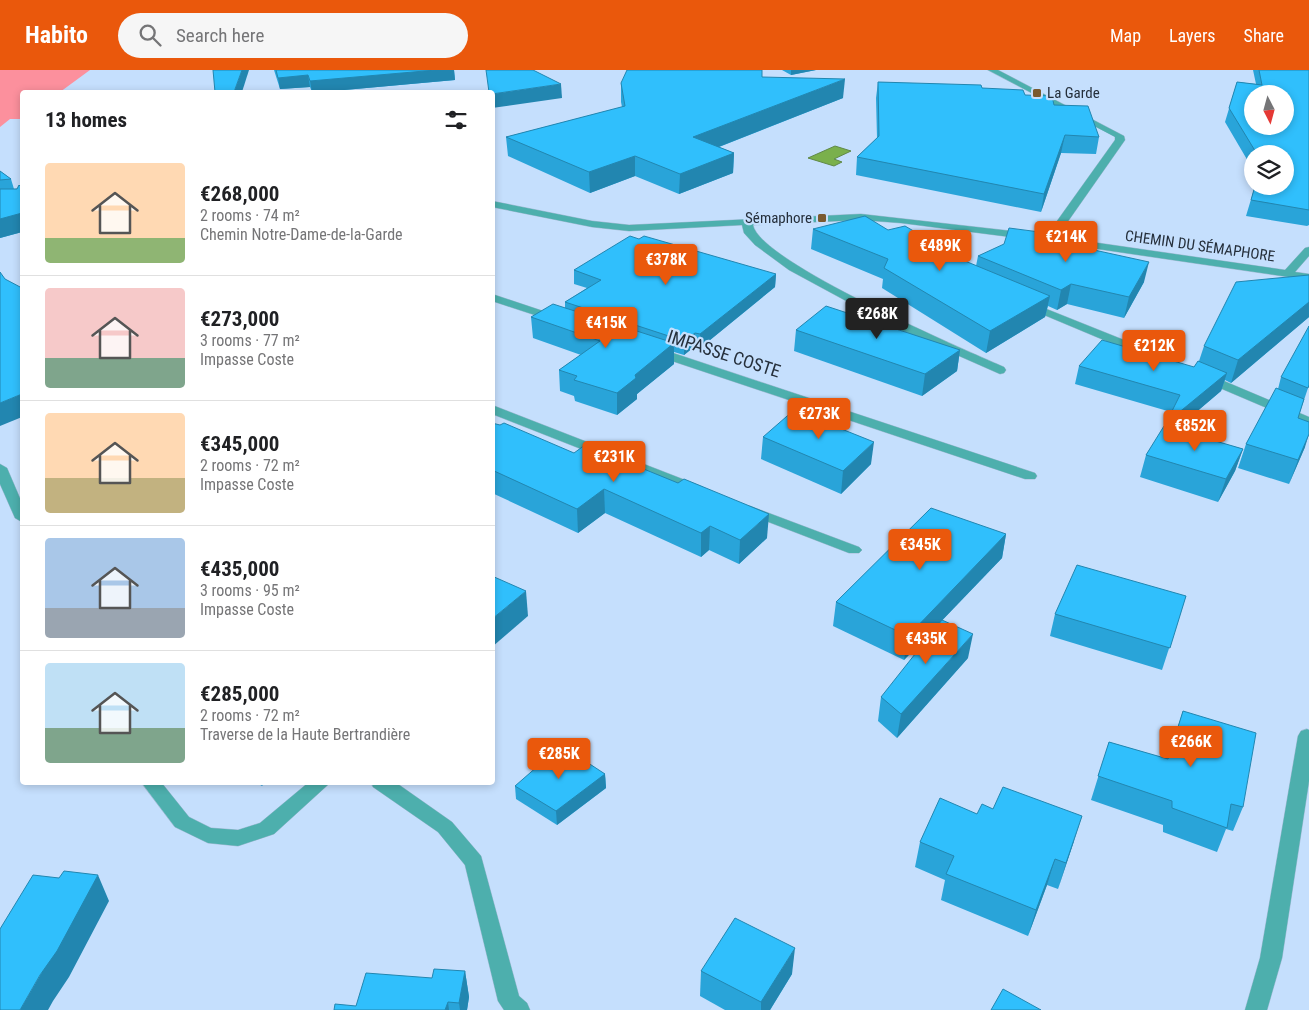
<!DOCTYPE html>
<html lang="en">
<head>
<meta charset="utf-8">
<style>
	body { margin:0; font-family:"Roboto Condensed",sans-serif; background:#f6f6f6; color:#202124; height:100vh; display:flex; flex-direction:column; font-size:19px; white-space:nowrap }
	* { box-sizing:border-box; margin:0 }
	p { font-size:16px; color:#757577 }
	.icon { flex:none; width:28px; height:28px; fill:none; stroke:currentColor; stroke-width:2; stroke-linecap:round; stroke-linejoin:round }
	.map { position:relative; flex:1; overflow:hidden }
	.sheet { position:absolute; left:20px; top:20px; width:475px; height:695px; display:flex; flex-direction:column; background:#fff; border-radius:5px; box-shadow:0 2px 8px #0003 }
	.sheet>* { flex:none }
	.needle { width:32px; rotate:174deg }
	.buttons { position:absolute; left:1244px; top:15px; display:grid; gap:10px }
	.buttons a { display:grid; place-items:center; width:50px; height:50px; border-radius:50%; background:#fff; box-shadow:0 2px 8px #0003; font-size:25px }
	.price { position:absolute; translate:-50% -42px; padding:0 11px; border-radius:5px; background:#ea580c; color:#fff; font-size:16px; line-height:32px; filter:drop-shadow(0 1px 2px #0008) }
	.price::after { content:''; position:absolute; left:50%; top:30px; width:15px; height:11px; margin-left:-8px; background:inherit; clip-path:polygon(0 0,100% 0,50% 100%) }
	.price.active { background:#222; color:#fff }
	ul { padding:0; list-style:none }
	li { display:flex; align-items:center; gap:15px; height:125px; padding:0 25px }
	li+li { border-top:1px solid #e0e0e0 }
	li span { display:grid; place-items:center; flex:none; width:140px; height:100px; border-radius:5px; color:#555 }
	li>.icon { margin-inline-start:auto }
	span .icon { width:60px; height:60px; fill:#fffc; stroke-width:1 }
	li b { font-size:21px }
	h2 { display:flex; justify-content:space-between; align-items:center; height:60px; padding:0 25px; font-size:21px }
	header { display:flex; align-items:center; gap:30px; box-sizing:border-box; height:70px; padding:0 25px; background:#ea580c; color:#fff }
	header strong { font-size:24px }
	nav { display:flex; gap:28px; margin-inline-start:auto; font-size:18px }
	.search { width:350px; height:45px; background:#f6f6f6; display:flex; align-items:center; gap:12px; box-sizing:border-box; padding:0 18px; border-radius:28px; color:#757577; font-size:19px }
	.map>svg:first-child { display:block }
	.green { fill:#fc909d }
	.water { fill:#7ab04c; stroke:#608947 }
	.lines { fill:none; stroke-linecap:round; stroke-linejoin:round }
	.street-casing { stroke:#a5bcd6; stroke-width:1 }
	.street { fill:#4dafad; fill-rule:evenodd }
	.wall { fill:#29a4d9 }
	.shaded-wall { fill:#2286b0 }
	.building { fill:#30bffc; stroke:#2286b0; fill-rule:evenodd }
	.poi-dot { fill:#7a5a30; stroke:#c5dffd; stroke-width:2 }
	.labels { text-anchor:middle; stroke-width:4.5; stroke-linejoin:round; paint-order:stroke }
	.far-poi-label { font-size:15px; fill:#252f3b; stroke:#c5dffd; text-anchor:start }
	.far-street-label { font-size:15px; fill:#252f3b; stroke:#c5dffd }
	.street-label { font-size:18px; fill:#252f3b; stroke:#c5dffd }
</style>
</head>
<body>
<header>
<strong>Habito</strong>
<div class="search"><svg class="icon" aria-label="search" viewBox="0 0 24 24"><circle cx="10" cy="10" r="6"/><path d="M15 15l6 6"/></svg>Search here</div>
<nav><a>Map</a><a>Layers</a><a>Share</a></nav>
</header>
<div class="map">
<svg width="1309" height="940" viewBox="0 0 1309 940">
	<rect width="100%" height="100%" fill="#c5dffd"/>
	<!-- green -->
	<path class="green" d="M0,0H90L60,22H22V49H10L0,57Z"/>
	<!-- water -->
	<path class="water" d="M835,76L851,81L834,89L842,92L834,96L808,88Z"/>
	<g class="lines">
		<defs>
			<g id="street">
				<path d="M988,0H998L1124,66L1125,70L1057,167L1285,200L1305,178L1309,177V186L1295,202L1309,204V210L1050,172L901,153L861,150L753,155C760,192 963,279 1004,297L1006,300L1004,303L1000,304L898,259L789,200L755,175L744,163L742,155L629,161L592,157L492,137V131L592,151L629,155L861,144L1047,165L1115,70V67Z"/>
				<path d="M492,224L561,247L563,249L561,251H553L492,231Z"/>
				<path d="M1029,232L1169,288L1171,291L1169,294H1161L1025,237V233Z"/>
				<path d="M655,277L1035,403L1037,406L1035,409H1025L651,284L649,281Z"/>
				<path d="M1205,303L1309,347V356L1201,310L1199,307Z"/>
				<path d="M492,335L703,417L705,420L698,424L693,423L492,344Z"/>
				<path d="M0,394L7,398L22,433V452L15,448L0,414Z"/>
				<path d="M750,436L859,477L862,480L859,483H849L745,443L743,440Z"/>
				<path d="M1307,659L1309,660V711L1282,888L1267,940H1245L1260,888L1298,666L1301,661Z"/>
				<path d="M141,712H161L189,747L211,758L238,760L260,753L309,712H331L274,764L238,776L208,773L175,757Z"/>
				<path d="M371,712H395L452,752L481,786L519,926L527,933L530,940H504L498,931L465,795L438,762L373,717Z"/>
			</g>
		</defs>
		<!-- street casing -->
		<use href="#street" class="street-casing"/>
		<!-- street -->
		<use href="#street" class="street"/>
	</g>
	<!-- wall -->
	<g class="wall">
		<path d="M274,0H454L455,10L322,22H312L310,17L280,19Z"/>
		<path d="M782,0H816L791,5Z"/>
		<path d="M1253,0H1309V155L1307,156L1246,146L1255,116L1285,84H1252V98L1225,52L1237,12L1256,14Z"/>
		<path d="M762,7L843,28L719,77L734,83L733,103L679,124L635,106L590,123L508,86L506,67L622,37L621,32V13Z"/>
		<path d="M878,12L982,18L1025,25L1054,35L1099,67L1096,84L1061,83L1041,142L856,105L857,87L877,68L876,28Z"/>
		<path d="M0,101L11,109L14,119L22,118V162L0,168Z"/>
		<path d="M813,159L888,160L976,196L978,186L1053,171L1144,212L1124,248L1067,234L1057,240L1048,236L1045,247L986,283L882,218L883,209L811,179Z"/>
		<path d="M574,200L776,204L775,217L699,279L694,277L684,285L674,282V294L637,324V329L617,345L575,331L574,326L560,321L559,300L581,285L533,268L531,247L565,238V232L587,218L574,214Z"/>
		<path d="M1309,205V247L1231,313L1225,310L1221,321L1175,360L1243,379L1235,401L1218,432L1140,407L1146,385L1165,357L1171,342L1075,314L1079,296L1194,297L1199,291L1204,276Z"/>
		<path d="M796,260L960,280L957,301L922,326L794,281Z"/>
		<path d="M1281,307L1309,315L1298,348L1305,377L1289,414L1238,398L1246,374L1278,319Z"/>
		<path d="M492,353L767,468L739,494L709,480L701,487L605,443L578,463L492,423Z"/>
		<path d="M763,367L871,394L841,424L761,389Z"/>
		<path d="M1006,464L1002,488L904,590L833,556L836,532Z"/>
		<path d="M1186,526L1162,600L1050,566L1055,544Z"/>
		<path d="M968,588L897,668L878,651L881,627Z"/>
		<path d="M1183,641L1243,737L1233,761L1226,759L1217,782L1163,762V755L1091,730L1109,672L1167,689Z"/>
		<path d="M569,690L605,704L606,718L557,755L516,729L515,716Z"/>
		<path d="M255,712H266L262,716Z"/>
		<path d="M993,739L1074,771L1058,819L1047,815L1028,866L941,830L945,810L915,797L920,772L977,744Z"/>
		<path d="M465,901L469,927L467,940H334L356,936L432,908Z"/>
		<path d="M701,901L792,904L770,940H725L700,926Z"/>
	</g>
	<!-- shaded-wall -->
	<g class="shaded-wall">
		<path d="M242,0H249L242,22H234Z"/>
		<path d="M436,0H454L455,10L322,22H312L310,11Z"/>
		<path d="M791,0H816L791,5Z"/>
		<path d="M308,5L310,17L280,19L278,8Z"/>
		<path d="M845,9L843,28L693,87V67Z"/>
		<path d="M561,14L562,28L492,38V24Z"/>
		<path d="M1065,65L1061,83L1041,142L1044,124Z"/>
		<path d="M734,83L733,103L679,124L680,104Z"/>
		<path d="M635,86V106L590,123L589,102Z"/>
		<path d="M22,143V162L0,168V149Z"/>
		<path d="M1149,192L1144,212L1124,248L1129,227Z"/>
		<path d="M776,204L775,217L699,279L700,264Z"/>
		<path d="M1071,214L1067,234L1057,240L1061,220Z"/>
		<path d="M1050,226L1045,247L986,283L990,261Z"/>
		<path d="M1309,232V247L1231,313L1238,290Z"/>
		<path d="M695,263L694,277L684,285V271Z"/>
		<path d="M674,273V294L637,324V329L617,345V323L635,305Z"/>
		<path d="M960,280L957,301L922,326L925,304Z"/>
		<path d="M1227,303L1221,321L1161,372L1166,353Z"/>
		<path d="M22,324V347L0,356V333Z"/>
		<path d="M1309,364L1305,377L1289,414L1298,390Z"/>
		<path d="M874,372L871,394L841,424L843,401Z"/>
		<path d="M1243,379L1235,401L1218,432L1226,409Z"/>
		<path d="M604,419L605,443L578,463L577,439Z"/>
		<path d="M769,444L767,468L739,494L740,470Z"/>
		<path d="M710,456L709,480L701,487V463Z"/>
		<path d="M1006,464L1002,488L904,590L908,566Z"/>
		<path d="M526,521L528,546L492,577V549Z"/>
		<path d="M973,564L968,588L897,668L901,644Z"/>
		<path d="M605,704L606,718L557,755L556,741Z"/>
		<path d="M1082,746L1074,771L1058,819L1066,793Z"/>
		<path d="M1055,789L1047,815L1028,866L1036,840Z"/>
		<path d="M98,805L109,831L69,907L53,931L48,940H20Z"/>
		<path d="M795,878L792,904L770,940H761V932Z"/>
		<path d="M465,901L469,927L467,940H460L459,933Z"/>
		<path d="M448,932L449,940H445Z"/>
	</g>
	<!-- building -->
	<g class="building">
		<path d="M213,0H242L234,22H215Z"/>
		<path d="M276,0H436L310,11L308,5L278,8Z"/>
		<path d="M486,0H533L561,14L492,24V22H489Z"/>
		<path d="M627,0H762V7L845,9L693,67L734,83L680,104L635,86L589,102L506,67L625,36L621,13Z"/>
		<path d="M1259,0H1309V140L1251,130L1255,116H1285V84H1257L1229,38L1237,12L1262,15ZM1252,24H1285V56H1252Z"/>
		<path d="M878,12L981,15L982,18L1023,20L1025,25L1052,26L1054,35L1088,36L1099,67L1065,65L1044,124L857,87L879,66Z"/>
		<path d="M0,101L11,109L0,110Z"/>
		<path d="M19,115L22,118V143L0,149V119H17Z"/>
		<path d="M865,146L888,160L905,156L965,191L1050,226L990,261L884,198L888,189L813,159Z"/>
		<path d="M1009,158L1055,164L1053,171L1149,192L1129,227L1071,214L1061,220L978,186L1004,174Z"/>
		<path d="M630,166L639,169L644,166L776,204L700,264L695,263L684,271L565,232L601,210L574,200Z"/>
		<path d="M0,202L5,209L22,218V324L0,333Z"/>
		<path d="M1309,205V232L1238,290L1204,276L1236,212Z"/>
		<path d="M553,234L674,273L635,305L636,308L617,323L574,310L577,306L559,300L600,271L531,247Z"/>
		<path d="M826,236L960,280L925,304L796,260Z"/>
		<path d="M1309,256V315L1308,318L1281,307Z"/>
		<path d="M1102,270L1194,297L1198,291L1227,303L1166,353L1180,325L1079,296Z"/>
		<path d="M1276,318L1304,329L1298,348L1309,352V364L1298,390L1246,374Z"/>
		<path d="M794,340L874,372L843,401L763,367Z"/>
		<path d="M492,353L500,355L504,353L574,383L585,375L678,413L684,409L769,444L740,470L710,456L701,463L604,419L577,439L492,400Z"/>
		<path d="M1164,356L1243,379L1226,409L1146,385Z"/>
		<path d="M931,438L1006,464L908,566L836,532Z"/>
		<path d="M1077,495L1186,526L1170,578L1055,544Z"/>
		<path d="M492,506L526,521L492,549Z"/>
		<path d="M942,550L973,564L901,644L881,627Z"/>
		<path d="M1183,641L1256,663L1243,737L1231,734L1227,758L1172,738V731L1098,706L1109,672L1168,689Z"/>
		<path d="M554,682L569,690L576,685L605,704L556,741L515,716Z"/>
		<path d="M1003,717L1082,746L1066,793L1055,789L1036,840L946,804L954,786L920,772L940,728L977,744L982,734L993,739Z"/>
		<path d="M64,801L98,805L57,881L40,905L20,940H0V859L33,805L59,808Z"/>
		<path d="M735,848L795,878L761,932L701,901Z"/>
		<path d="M434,899L465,901L459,933L448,932L445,940H334L335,934L356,936L366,903L432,908Z"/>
		<path d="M1003,919L1041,940H991Z"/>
	</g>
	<!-- markers -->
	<g class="poi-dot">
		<rect x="1032" y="18" width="10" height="10" rx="2.5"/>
		<rect x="817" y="143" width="10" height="10" rx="2.5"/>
	</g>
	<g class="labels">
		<!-- far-poi labels -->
		<g class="far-poi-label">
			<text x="1047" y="28">La Garde</text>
			<text x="812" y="153" text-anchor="end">Sémaphore</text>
		</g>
		<!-- far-street labels -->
		<g class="far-street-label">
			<text transform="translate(1200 176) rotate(8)" y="5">CHEMIN DU SÉMAPHORE</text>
		</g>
		<!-- street labels -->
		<g class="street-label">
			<text transform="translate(724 284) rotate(18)" y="6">IMPASSE COSTE</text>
		</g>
	</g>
</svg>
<div class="buttons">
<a><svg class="needle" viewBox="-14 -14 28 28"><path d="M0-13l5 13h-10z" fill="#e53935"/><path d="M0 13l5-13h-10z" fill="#757577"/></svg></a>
<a><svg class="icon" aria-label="layers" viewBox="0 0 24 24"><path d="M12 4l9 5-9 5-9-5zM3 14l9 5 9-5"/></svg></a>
</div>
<b class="price" style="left:1066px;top:193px">€214K</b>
<b class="price" style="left:940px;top:202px">€489K</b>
<b class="price" style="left:666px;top:216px">€378K</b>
<b class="price active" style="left:877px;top:270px">€268K</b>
<b class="price" style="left:606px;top:279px">€415K</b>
<b class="price" style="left:1154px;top:302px">€212K</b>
<b class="price" style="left:819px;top:370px">€273K</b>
<b class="price" style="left:1195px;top:382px">€852K</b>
<b class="price" style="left:614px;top:413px">€231K</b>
<b class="price" style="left:920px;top:501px">€345K</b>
<b class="price" style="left:926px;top:595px">€435K</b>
<b class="price" style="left:1191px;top:698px">€266K</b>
<b class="price" style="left:559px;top:710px">€285K</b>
<section class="sheet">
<h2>13 homes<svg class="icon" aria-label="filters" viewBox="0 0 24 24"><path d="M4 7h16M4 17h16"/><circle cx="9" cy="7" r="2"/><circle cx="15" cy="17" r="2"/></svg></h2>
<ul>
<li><span style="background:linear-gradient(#ffd9b3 75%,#8fb573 0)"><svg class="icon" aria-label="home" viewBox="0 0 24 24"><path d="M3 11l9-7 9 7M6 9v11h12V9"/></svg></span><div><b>€268,000</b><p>2 rooms · 74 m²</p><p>Chemin Notre-Dame-de-la-Garde</p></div></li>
<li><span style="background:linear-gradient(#f6c9c9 70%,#7fa58c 0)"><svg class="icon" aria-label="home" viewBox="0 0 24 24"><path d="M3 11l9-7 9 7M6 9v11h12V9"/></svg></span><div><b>€273,000</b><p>3 rooms · 77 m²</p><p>Impasse Coste</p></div></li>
<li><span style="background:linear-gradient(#ffd9b3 65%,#c2b280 0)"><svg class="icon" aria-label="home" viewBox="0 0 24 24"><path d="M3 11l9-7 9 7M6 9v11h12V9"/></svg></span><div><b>€345,000</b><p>2 rooms · 72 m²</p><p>Impasse Coste</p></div></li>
<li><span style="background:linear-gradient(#a9c7e8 70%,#9aa5b1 0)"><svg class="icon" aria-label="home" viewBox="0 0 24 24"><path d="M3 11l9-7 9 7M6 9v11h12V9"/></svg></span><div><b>€435,000</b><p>3 rooms · 95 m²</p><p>Impasse Coste</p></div></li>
<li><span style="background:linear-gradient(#bfe0f5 65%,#7fa58c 0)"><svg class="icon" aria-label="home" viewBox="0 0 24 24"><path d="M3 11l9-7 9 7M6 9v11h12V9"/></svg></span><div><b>€285,000</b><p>2 rooms · 72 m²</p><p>Traverse de la Haute Bertrandière</p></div></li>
</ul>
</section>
</div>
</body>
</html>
